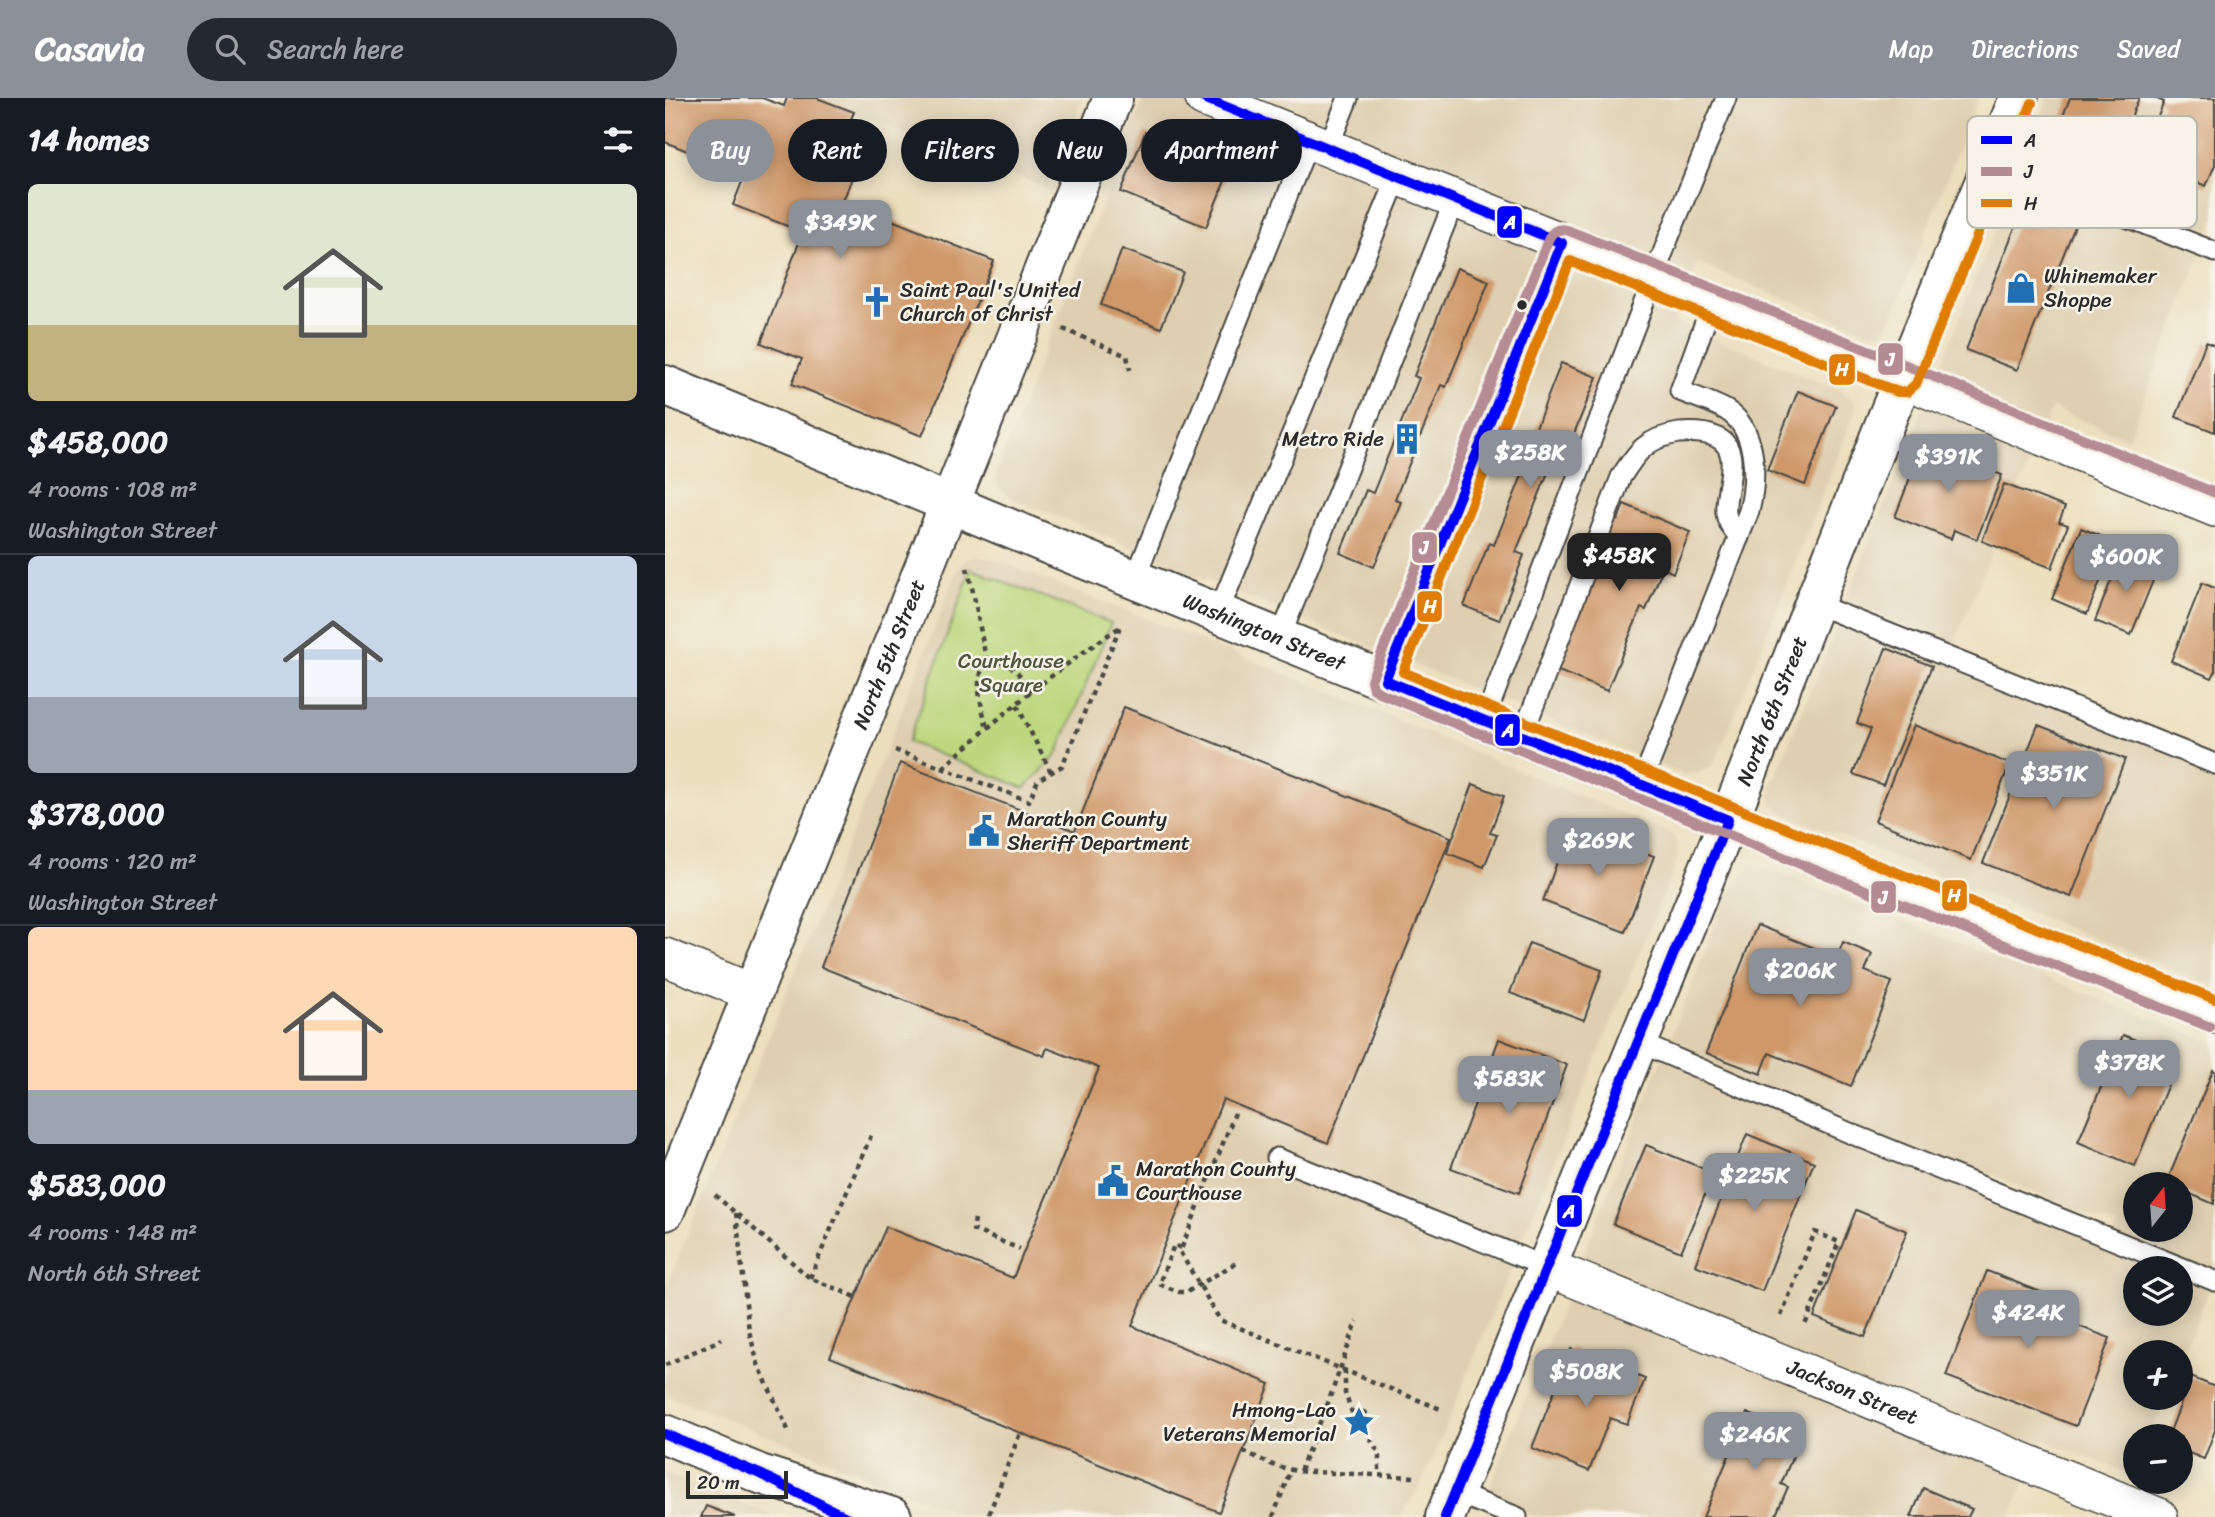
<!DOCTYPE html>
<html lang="en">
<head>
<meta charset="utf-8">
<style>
	body { margin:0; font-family:Sriracha,sans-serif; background:#242831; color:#f1f3f6; height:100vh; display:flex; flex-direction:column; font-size:26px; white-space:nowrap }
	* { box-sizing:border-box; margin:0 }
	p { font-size:23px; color:#9ea1a6 }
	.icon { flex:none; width:38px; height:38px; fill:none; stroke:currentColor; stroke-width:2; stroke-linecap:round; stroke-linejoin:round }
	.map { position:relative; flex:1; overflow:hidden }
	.drawer { display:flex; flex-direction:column; background:#171b24; width:665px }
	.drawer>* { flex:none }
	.hud { position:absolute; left:21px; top:21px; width:665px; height:63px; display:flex; gap:14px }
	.needle { width:46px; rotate:17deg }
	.controls { position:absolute; left:1458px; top:1074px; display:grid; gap:14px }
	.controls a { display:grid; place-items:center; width:70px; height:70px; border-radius:50%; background:#171b24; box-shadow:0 4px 18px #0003; font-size:35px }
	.scale { position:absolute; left:21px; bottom:18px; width:102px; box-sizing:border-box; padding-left:7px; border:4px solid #2b2b2b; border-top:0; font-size:19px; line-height:24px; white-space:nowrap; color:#2b2b2b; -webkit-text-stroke:5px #f7f3e8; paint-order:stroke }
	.price { position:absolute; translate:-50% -60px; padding:0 16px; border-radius:14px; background:#8c9099; color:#fff; font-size:23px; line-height:46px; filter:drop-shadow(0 2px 4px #0008) }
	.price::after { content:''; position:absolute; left:50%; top:42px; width:21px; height:16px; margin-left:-10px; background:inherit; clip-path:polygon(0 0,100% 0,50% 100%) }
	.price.active { background:#222; color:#fff }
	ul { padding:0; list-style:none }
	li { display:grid; align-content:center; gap:14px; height:371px; padding:0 28px }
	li+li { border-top:2px solid #363941 }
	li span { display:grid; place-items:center; height:217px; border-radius:10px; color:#555 }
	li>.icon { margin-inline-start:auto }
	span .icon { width:126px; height:126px; fill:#fffc; stroke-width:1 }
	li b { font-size:30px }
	h2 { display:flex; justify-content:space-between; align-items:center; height:84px; padding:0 28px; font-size:30px }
	.tag { padding:0 24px; border-radius:32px; background:#171b24; box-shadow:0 4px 18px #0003; font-size:24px; line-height:63px }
	.tag.active { background:#8c9099; color:#fff }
	header { display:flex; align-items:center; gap:42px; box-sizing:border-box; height:98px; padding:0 35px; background:#8c9099; color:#fff }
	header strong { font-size:33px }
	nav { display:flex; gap:38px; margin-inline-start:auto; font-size:24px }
	.search { width:490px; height:63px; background:#242831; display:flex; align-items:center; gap:18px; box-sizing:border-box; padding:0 24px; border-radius:38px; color:#9ea1a6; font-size:26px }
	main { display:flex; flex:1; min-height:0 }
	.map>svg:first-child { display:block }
	.built { fill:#decfb1; fill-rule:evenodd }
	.green { fill:#bcd77c; stroke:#748154; stroke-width:2 }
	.building { fill:#cf9869 }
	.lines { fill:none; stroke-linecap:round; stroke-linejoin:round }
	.lane-casing { stroke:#484641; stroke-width:23 }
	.street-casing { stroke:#484641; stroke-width:40 }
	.secondary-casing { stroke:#484641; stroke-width:42 }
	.primary-casing { stroke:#484641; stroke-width:42 }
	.path { stroke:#484641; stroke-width:4.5; stroke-dasharray:5 5; stroke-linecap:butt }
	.lane { stroke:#fff; stroke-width:19 }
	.street { stroke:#fff; stroke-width:37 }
	.secondary { stroke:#fff; stroke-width:38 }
	.primary { stroke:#fff; stroke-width:38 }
	.bus-1-casing { stroke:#f7f3e8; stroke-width:16 }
	.bus-2-casing { stroke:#f7f3e8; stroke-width:16 }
	.bus-3-casing { stroke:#f7f3e8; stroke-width:16 }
	.bus-1 { stroke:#00f; stroke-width:10 }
	.bus-2 { stroke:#b58c93; stroke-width:10 }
	.bus-3 { stroke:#df7d06; stroke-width:10 }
	.bus-dot { fill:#2b2b2b; stroke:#f7f3e8; stroke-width:2.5 }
	.labels { text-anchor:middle; stroke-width:5; stroke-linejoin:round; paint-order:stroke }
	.poi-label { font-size:21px; fill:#2b2b2b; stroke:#f7f3e8; text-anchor:start }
	.street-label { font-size:21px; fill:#2b2b2b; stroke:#f7f3e8 }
	.park-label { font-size:21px; fill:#4f563f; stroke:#f7f3e8 }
	.key { fill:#f7f3e8; stroke:#bab7af; stroke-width:2 }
	.key-label { font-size:19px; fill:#2b2b2b }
	.line-badge { stroke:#f7f3e8; stroke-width:2.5 }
	.badge-label { font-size:19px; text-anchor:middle; font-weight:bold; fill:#fff }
</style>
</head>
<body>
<header>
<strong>Casavia</strong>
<div class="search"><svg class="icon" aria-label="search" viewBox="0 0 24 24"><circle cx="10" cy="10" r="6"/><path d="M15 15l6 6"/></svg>Search here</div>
<nav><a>Map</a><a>Directions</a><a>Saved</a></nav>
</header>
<main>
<section class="drawer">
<h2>14 homes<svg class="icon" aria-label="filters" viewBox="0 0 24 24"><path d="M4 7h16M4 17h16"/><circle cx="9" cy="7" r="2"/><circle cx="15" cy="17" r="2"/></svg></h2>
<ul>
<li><span style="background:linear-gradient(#dfe7d0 65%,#c2b280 0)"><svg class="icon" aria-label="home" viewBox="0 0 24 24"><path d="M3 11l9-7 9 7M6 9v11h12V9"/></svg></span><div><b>$458,000</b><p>4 rooms · 108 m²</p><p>Washington Street</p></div></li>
<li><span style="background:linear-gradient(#c9d6e8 65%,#9aa5b1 0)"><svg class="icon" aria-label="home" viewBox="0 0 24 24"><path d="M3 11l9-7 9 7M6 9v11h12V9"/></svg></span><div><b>$378,000</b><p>4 rooms · 120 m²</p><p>Washington Street</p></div></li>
<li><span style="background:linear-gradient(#ffd9b3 75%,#9aa5b1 0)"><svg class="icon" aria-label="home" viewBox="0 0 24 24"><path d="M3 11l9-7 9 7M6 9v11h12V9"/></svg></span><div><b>$583,000</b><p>4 rooms · 148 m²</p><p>North 6th Street</p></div></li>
</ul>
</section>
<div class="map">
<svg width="1550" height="1419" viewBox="0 0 1550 1419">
	<rect width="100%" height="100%" fill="#f7f3e8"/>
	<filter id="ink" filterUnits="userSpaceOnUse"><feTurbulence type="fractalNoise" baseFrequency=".0143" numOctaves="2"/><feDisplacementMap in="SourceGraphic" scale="14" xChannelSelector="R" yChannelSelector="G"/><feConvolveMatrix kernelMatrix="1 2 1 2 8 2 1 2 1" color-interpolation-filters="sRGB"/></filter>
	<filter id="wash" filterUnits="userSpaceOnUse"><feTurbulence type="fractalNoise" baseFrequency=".00686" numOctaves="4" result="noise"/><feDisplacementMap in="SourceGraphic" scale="28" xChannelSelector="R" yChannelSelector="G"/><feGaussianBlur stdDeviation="1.57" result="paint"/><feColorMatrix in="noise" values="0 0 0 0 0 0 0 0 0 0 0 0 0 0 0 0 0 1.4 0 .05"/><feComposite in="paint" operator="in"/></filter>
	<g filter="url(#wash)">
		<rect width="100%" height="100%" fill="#ecdfbd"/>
		<!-- built -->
		<g class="built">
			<path d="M152,0H417L382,90Z"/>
			<path d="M479,0H1314L1234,202L1223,228L1216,234L1208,235L1198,232L1032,165L1009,224L1178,294L1184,298L1191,307L1189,317L1053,658L1047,668L1031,676H1017L512,470L427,432L347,400L335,391L331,383L332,373Z"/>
			<path d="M1383,0H1550V121L1463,341L1387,310L1288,548L1181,503Z"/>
			<path d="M308,458L330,462L619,575L997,732L1008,737L1012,743L1013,761L778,1336L756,1386L736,1419H303L0,1296V1192L217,662L293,471L297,464Z"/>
			<path d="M1175,522L1550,674V889L1134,721L1119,715L1107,706L1105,698L1107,686Z"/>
			<path d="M1086,770H1098L1116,775L1550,946V1176L1516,1262V1255H1470V1300H1500L1485,1339H1470V1378L1377,1341L1345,1419H871L821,1399L1065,791ZM1321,1074L1452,1129L1445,1147L1313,1093ZM1470,1087H1516V1132H1470ZM1470,1171H1516V1216H1470Z"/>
			<path d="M0,1375L15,1381L111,1419H0Z"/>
		</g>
		<!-- green -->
		<path class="green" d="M306,471L446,525L392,657L360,690L243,644Z"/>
		<g id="blocks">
			<!-- building -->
			<g class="building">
				<path d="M0,0H97L119,8L122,0H152L189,14L171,57L193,65L172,118L221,138L227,122L329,163L257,338L127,286L137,261L96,245L138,134L68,107L80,76L0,44Z"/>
				<path d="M1405,0H1474L1451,56L1392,33Z"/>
				<path d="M1490,0H1550V67L1541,88L1475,61L1499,4Z"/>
				<path d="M480,34L566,68L541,129L456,94Z"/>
				<path d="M1359,107L1410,128L1352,272L1301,252Z"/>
				<path d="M457,151L518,174L496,230L436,207Z"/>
				<path d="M792,170L824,183L781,289L776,287L730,401L736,404L709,469L675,455L701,392L708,395L754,280L749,278Z"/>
				<path d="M1541,244L1550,248V334L1511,319Z"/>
				<path d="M896,265L932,279L906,343L897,340L851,454L859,457L834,522L799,508L824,445L829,447L875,333L870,332Z"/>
				<path d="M1133,293L1171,308L1140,387L1102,372Z"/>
				<path d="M1258,346L1337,377L1312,441L1289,432L1286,441L1230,419Z"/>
				<path d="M1339,386L1400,409L1394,424L1403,427L1387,470L1317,443Z"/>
				<path d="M959,406L1025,434L1008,475L998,470L981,512L976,510L942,593L891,572L924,492L918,490L947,420L953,422Z"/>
				<path d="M1416,430L1451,444L1422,516L1387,501Z"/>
				<path d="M1457,455L1493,470L1466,537L1430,523Z"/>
				<path d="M1537,485L1550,490V574L1547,580L1506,563Z"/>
				<path d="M1221,550L1267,568L1218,687L1188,676L1206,631L1192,625Z"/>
				<path d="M459,609L786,739L663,1045L558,1001L467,1228L605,1286L554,1414L165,1259L221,1129L348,1180L434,970L382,950L379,958L156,869L235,665L410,733Z"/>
				<path d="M1249,627L1345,666L1306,762L1210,723Z"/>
				<path d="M1373,627L1460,661L1406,799L1318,765Z"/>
				<path d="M808,686L839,698L825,735L832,737L819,769L782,755Z"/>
				<path d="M906,726L989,758L960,834L878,803Z"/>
				<path d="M1092,827L1172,859L1178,844L1207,856L1200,873L1227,884L1186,988L1104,955L1096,976L1041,955Z"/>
				<path d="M864,845L937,872L919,922L845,895Z"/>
				<path d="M1458,937L1514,959L1470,1068L1413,1044Z"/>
				<path d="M834,941L902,967L854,1095L786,1070Z"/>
				<path d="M1548,972L1550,973L1549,1106L1516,1092V1087L1501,1086Z"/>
				<path d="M1082,1036L1149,1064L1097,1193L1030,1167Z"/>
				<path d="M981,1047L1049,1075L1016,1154L948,1126Z"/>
				<path d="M1191,1112L1242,1133L1200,1239L1149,1219Z"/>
				<path d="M1322,1173L1412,1208L1405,1225L1445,1240L1411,1328L1281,1278Z"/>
				<path d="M906,1251L980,1281L962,1326L945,1320L924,1373L867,1350Z"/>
				<path d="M1526,1279L1550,1289V1332L1539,1361L1516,1352V1339H1503Z"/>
				<path d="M1082,1315L1137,1337L1116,1386L1123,1389L1110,1419H1038Z"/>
				<path d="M1258,1390L1307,1411L1303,1419H1246Z"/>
				<path d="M41,1408L70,1419H36Z"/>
			</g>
		</g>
	</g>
	<g filter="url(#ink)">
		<use href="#blocks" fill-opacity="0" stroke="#484641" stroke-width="2"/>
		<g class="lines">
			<defs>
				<g id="lane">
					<path d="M663,50L683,0"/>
					<path d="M1327,66L1550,154"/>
					<path d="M470,481L644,43"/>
					<path d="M1148,505L1550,666"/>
					<path d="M553,515L733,78"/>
					<path d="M615,540L790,101"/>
					<path d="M720,582L897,145"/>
					<path d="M819,623L1004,139L1061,0"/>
					<path d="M857,639L956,379C972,353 982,340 1014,335C1026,334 1040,334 1051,339C1080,352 1058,393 1061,415C1062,425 1068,431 1074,439"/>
					<path d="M976,687L1084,413C1092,381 1093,331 1061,312C1047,304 1030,299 1015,293L1047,205"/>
					<path d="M973,944L1187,1036L1550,1183"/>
					<path d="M612,1060L881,1169"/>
					<path d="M791,1395L852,1419"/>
				</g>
				<g id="street">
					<path d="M539,0L1238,281L1550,410"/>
					<path d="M0,859L88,895"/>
					<path id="s1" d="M881,1169L1494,1419"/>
				</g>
				<g id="secondary">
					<path id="s2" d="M0,287L382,446L1063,722L1550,916"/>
					<path id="s3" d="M0,1113L448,0"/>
				</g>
				<g id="primary">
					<path d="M0,1336L95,1376L227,1419"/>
					<path id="s4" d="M780,1419L1079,684L1220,325L1354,0"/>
				</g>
			</defs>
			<!-- lane casing -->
			<use href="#lane" class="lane-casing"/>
			<!-- street casing -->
			<use href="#street" class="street-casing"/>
			<!-- secondary casing -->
			<use href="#secondary" class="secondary-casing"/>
			<!-- primary casing -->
			<use href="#primary" class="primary-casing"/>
			<!-- path -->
			<g class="path">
				<path d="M398,231L462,258L465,272"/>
				<path d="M302,470C311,502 315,533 322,565C347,561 355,576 366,595"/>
				<path d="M322,565C306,583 318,609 322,631"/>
				<path d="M352,607L386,674"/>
				<path d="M230,652L364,703L373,682L397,668L455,529"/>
				<path d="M278,670C333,619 392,571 455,529"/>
				<path d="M570,1015L515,1154L555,1222L778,1312"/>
				<path d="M50,1097L145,1180L191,1199"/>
				<path d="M71,1115L84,1233L93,1266L124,1334"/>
				<path d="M310,1121L308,1132L355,1151"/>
				<path d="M516,1150L509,1147L494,1186L514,1194H522L571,1165"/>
				<path d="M145,1180L208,1033"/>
				<path d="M1116,1218L1150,1134L1174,1144L1140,1227"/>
				<path d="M0,1267L57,1241"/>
				<path d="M680,1272V1295L687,1315"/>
				<circle cx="694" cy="1323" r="10"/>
				<path d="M700,1331L714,1355V1377"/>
				<path d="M578,1353L608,1367L631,1373L749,1379"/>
				<path d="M635,1373L663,1305L692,1223"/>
				<path d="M324,1416L355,1335"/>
				<path d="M608,1419L626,1371"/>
			</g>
			<!-- lane -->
			<use href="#lane" class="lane"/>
			<!-- street -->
			<use href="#street" class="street"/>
			<!-- secondary -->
			<use href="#secondary" class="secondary"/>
			<!-- primary -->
			<use href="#primary" class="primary"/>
			<defs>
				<g id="bus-1">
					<path d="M539,0L897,145L720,582L1063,722L780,1419"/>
					<path d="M0,1336L95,1376L181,1419"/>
				</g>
				<path id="bus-2" d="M1545,929L1150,772L715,595L708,590L706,582L884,140C888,132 894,130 902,132L1243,268L1550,395"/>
				<path id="bus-3" d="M1367,5L1251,286L1242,294H1233L905,163L738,574L1160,746L1550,901"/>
			</defs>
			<!-- bus-1 casing -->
			<use href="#bus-1" class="bus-1-casing"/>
			<!-- bus-2 casing -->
			<use href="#bus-2" class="bus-2-casing"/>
			<!-- bus-3 casing -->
			<use href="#bus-3" class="bus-3-casing"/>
			<!-- bus-1 -->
			<use href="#bus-1" class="bus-1"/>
			<!-- bus-2 -->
			<use href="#bus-2" class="bus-2"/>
			<!-- bus-3 -->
			<use href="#bus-3" class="bus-3"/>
		</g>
	</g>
	<!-- icons -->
	<defs>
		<symbol id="shop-bare" viewBox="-9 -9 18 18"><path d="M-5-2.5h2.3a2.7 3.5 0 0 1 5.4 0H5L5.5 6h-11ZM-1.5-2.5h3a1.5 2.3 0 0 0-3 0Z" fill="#1f6fb2" stroke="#f7f3e8" stroke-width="2.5" paint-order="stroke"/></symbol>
		<symbol id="church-bare" viewBox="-9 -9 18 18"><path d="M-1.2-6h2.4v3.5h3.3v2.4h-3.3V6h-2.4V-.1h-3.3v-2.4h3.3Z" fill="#1f6fb2" stroke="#f7f3e8" stroke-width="2.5" paint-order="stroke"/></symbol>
		<symbol id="building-bare" viewBox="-9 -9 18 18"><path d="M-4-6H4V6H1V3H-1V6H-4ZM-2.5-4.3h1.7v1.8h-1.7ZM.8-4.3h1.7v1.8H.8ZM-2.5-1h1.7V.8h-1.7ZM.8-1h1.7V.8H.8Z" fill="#1f6fb2" stroke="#f7f3e8" stroke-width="2.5" paint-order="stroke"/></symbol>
		<symbol id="civic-bare" viewBox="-9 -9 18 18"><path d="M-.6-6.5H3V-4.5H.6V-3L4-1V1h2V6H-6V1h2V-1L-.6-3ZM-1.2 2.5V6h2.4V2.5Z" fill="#1f6fb2" stroke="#f7f3e8" stroke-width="2.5" paint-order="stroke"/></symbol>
		<symbol id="sight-bare" viewBox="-9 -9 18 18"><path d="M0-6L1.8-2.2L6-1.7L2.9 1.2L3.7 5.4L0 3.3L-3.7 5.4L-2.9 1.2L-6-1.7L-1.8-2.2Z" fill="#1f6fb2" stroke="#f7f3e8" stroke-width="2.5" paint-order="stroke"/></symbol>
	</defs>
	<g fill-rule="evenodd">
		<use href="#shop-bare" x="1334" y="168" width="44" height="44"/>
		<use href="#church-bare" x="190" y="182" width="44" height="44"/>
		<use href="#building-bare" x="720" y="319" width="44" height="44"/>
		<use href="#civic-bare" x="297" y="711" width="44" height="44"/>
		<use href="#civic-bare" x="426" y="1061" width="44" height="44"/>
		<use href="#sight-bare" x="672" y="1302" width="44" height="44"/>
	</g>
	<!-- markers -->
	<circle class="bus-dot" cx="857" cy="207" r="6"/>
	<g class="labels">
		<!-- poi labels -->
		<g class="poi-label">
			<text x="1379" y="185">Whinemaker<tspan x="1379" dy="24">Shoppe</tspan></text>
			<text x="235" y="199">Saint Paul's United<tspan x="235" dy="24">Church of Christ</tspan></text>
			<text x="719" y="348" text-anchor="end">Metro Ride</text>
			<text x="342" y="728">Marathon County<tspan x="342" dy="24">Sheriff Department</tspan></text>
			<text x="471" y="1078">Marathon County<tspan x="471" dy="24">Courthouse</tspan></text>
			<text x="671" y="1319" text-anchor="end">Hmong-Lao<tspan x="671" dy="24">Veterans Memorial</tspan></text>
		</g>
		<!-- street labels -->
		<g class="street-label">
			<text dy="7" stroke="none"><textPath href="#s2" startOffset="648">Washington Street</textPath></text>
			<text dy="7" stroke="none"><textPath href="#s3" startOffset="600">North 5th Street</textPath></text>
			<text dy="7" stroke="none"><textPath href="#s4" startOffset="870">North 6th Street</textPath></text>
			<text dy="7" stroke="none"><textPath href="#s1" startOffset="331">Jackson Street</textPath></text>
		</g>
		<!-- park labels -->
		<g class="park-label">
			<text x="346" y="570">Courthouse<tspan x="346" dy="24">Square</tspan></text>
		</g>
	</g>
	<!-- legend -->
	<rect x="1302" y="18" width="230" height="112" rx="10" class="key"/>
	<rect x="1316" y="38" width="31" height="8" fill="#00f"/>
	<rect x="1316" y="69" width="31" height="9" fill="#b58c93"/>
	<rect x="1316" y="101" width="31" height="8" fill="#df7d06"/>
	<g class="key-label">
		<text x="1359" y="49">A</text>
		<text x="1359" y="80">J</text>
		<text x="1359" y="112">H</text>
	</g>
	<g class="line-badge">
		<rect x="831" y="107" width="27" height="34" rx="7" fill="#00f"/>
		<rect x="1212" y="244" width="27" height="34" rx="7" fill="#b58c93"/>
		<rect x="1163" y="255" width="28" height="33" rx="7" fill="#df7d06"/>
		<rect x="746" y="433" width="27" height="33" rx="7" fill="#b58c93"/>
		<rect x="751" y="492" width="27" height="33" rx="7" fill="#df7d06"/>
		<rect x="829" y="615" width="27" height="34" rx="7" fill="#00f"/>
		<rect x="1276" y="781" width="27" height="33" rx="7" fill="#df7d06"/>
		<rect x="1205" y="782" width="27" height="34" rx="7" fill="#b58c93"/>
		<rect x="891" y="1096" width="27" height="34" rx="7" fill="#00f"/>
	</g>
	<g class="badge-label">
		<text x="845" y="131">A</text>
		<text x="1225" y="268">J</text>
		<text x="1177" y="278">H</text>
		<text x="759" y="456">J</text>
		<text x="765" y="515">H</text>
		<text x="843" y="639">A</text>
		<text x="1289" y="804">H</text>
		<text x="1218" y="806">J</text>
		<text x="904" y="1120">A</text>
	</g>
</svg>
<div class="controls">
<a><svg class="needle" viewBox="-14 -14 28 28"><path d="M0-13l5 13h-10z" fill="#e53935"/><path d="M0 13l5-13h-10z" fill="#9ea1a6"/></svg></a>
<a><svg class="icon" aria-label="layers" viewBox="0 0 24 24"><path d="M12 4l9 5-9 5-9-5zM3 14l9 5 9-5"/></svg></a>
<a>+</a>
<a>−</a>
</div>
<div class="scale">20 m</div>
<b class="price" style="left:175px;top:162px">$349K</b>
<b class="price" style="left:865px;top:392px">$258K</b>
<b class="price" style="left:1283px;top:396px">$391K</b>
<b class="price active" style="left:954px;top:495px">$458K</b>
<b class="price" style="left:1461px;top:496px">$600K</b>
<b class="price" style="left:1389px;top:713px">$351K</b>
<b class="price" style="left:933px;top:780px">$269K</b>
<b class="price" style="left:1135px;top:910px">$206K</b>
<b class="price" style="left:1464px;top:1002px">$378K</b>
<b class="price" style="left:844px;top:1018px">$583K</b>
<b class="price" style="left:1089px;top:1115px">$225K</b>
<b class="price" style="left:1363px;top:1252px">$424K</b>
<b class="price" style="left:921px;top:1311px">$508K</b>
<b class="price" style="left:1090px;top:1374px">$246K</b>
<div class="hud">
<a class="tag active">Buy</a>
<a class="tag">Rent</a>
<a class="tag">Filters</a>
<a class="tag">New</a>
<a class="tag">Apartment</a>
</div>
</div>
</main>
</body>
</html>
